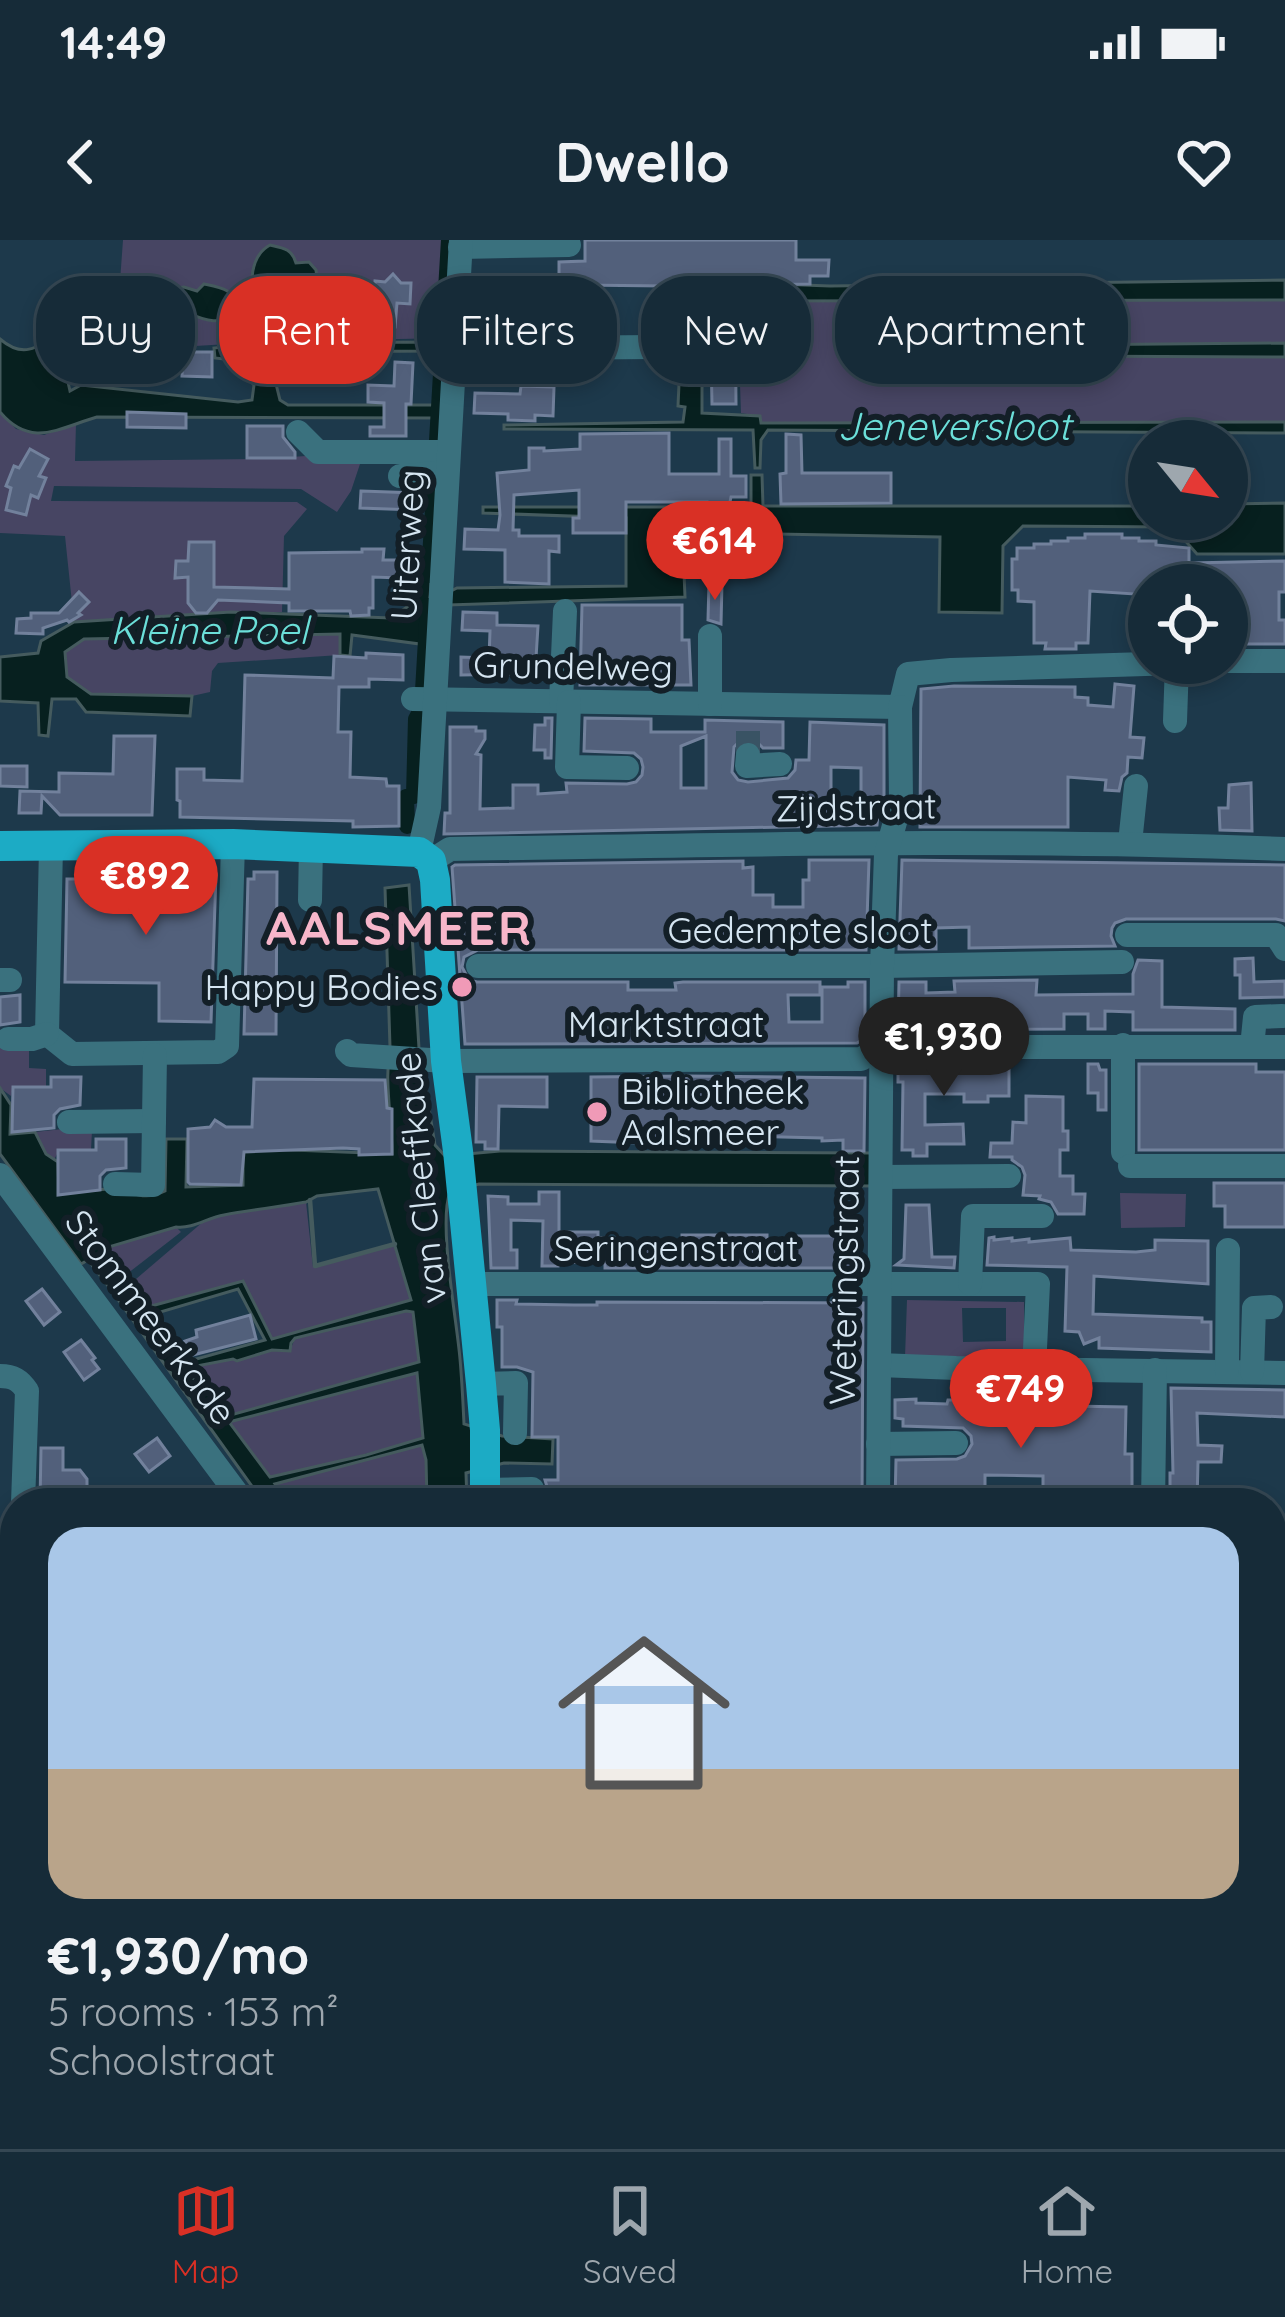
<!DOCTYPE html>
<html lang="en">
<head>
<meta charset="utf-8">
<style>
	body { margin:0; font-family:Quicksand,sans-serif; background:#233743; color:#f1f3f6; height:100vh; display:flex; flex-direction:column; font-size:45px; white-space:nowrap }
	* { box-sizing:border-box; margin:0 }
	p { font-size:39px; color:#9ea7ae }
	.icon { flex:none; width:66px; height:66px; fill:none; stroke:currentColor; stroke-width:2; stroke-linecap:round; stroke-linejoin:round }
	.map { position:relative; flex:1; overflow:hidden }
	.side { position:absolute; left:0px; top:1248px; width:1287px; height:663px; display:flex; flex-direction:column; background:#162b38; border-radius:48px 48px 0 0; box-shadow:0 6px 18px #0003,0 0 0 3px #354753 }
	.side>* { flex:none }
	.guide { position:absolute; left:36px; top:36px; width:1215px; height:108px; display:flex; gap:24px }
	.needle { width:78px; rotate:120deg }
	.tools { position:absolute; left:1128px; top:180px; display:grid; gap:24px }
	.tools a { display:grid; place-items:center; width:120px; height:120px; border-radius:50%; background:#162b38; box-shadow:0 6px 18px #0003,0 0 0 3px #354753; font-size:60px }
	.price { position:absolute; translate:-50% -102px; padding:0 27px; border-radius:42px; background:#d93025; color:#fff; font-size:39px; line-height:78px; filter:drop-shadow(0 3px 6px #0008) }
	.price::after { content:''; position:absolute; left:50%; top:72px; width:36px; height:27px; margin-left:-18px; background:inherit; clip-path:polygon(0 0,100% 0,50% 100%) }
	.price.current { background:#222; color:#fff }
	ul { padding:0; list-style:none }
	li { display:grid; align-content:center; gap:24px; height:636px; padding:0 48px }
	li span { display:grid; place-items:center; height:372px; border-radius:36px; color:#555 }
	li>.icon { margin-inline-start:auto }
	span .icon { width:216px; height:216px; fill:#fffc; stroke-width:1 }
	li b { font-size:51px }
	.chip { padding:0 42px; border-radius:48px; background:#162b38; box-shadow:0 6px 18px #0003,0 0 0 3px #354753; font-size:42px; line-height:108px }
	.chip.current { background:#d93025; color:#fff }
	.status { display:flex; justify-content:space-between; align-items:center; height:84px; padding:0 60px; background:#162b38; direction:ltr }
	.status svg { height:33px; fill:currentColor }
	header { display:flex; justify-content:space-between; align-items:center; height:156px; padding:0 48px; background:#162b38; font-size:54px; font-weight:700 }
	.tab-bar { display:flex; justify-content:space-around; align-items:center; height:168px; border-top:3px solid #354753; background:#162b38; font-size:33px; color:#9ea7ae }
	.tab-bar a { display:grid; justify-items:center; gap:6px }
	.tab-bar .current { color:#d93025 }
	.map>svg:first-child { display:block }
	.green { fill:#474563; fill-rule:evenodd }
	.water { fill:#07201f; stroke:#455b5e; stroke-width:3; fill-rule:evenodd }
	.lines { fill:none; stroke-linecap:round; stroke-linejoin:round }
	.stream { stroke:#455b5e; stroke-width:4.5 }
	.canal { stroke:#07201f; stroke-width:16 }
	.building { fill:#52607b; stroke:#72819c; stroke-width:3; fill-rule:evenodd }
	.minor-tunnel { stroke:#395364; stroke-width:24; stroke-dasharray:24 12; stroke-linecap:butt }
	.minor { stroke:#3a717e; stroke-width:24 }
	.major { stroke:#1cabc5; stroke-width:30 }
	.poi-dot { fill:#f09ab7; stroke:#131f27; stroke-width:4.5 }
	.labels { text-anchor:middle; stroke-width:12; stroke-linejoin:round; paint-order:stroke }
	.street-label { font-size:36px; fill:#d5e5f1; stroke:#131f27 }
	.poi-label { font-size:36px; fill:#d5e5f1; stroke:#131f27; text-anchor:end }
	.water-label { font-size:39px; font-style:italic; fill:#6bdfd9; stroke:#131f27 }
	.district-label { font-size:48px; font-weight:bold; letter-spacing:3px; fill:#f7b6ca; stroke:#131f27 }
</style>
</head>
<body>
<div class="status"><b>14:49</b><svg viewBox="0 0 49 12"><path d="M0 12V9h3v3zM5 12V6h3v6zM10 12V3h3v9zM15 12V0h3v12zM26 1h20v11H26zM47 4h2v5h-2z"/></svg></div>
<header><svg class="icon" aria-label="back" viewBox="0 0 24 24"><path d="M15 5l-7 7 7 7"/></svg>Dwello<svg class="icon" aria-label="heart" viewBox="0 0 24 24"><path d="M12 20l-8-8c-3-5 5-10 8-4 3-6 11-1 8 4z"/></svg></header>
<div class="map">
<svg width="1285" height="1909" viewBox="0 0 1285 1909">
	<rect width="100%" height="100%" fill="#1d394b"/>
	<!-- green -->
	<g class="green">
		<path d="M123,0H453L446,98L261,102L115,111Z"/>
		<path d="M1025,59L1285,60V103L1052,105L1051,115L1285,117V182L760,183L759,176L741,173L737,60Z"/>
		<path d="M0,172L16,189L44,195L76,183L75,221L262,219L364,212L351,251L337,272L301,249L54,246L51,261L297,262L307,269L284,296L282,372H231L74,382L65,296L0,293Z"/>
		<path d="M341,394L340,415L218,423L212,431L210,452L192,456L91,454L67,437L65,412L84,399Z"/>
		<path d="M0,806H29V828L46,829V847H13L11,856L0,848Z"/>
		<path d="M81,887L92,891L91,910H59L54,920L46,914L35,892Z"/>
		<path d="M1120,953L1186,954L1185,987L1121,988Z"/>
		<path d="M306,962L313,1027L395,1004L411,1060L272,1099L243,1041L144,1069L129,1045L204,981L218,976Z"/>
		<path d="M176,987L181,992L123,1037L104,1008Z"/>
		<path d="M907,1060L1024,1062V1118L905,1117ZM962,1068H1006V1101L963,1102Z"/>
		<path d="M407,1071L413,1072L419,1123L231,1175C213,1164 204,1146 187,1133L191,1127L233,1119L238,1121L272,1110L290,1111L295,1098Z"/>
		<path d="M418,1133L423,1198L307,1230L270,1237L229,1182Z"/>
		<path d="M423,1205L426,1220L427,1263H288L274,1245Z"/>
	</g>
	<!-- water -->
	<g class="water">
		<path d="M270,5C284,8 292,9 296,23L309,22L316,30L318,47L301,71C289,37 282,47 252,38C253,24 257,12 270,5Z"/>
		<path d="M663,40L830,46L1285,40V60L761,61V68H740L736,60L663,56Z"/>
		<path d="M204,44C223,48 232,49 240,68C220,90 202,79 178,69C166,64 154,60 142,53L184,47L197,51Z"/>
		<path d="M59,92L116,93L115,111L67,116L64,124L70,151L81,145L238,162L252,160L254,145L232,120L215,118L214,108L264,103L437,102L439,111L261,112L257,120L262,130L274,136L280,160L288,165H434L433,178L97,177C59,188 31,209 0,172V99C23,119 37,108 59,92Z"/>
		<path d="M1285,103V117L1051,116V105Z"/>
		<path d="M679,144H702V173L760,176L761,183L1285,182V193L768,190L761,200L760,228H755L753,190L504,189V185L683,182L685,167L678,166Z"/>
		<path d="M751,235H762L763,266H1149V279H1227V264L1285,263V314H1197L1173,287L1023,286L1003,306L1002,373L939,372L940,297L720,293V309H683L685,357L448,365L449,352L457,348L626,346V278L483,273V267H751Z"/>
		<path d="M423,314L433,315L428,385L420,404L352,395L350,416L340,415V394L84,399L65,412L67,437L91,454L192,456L190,476L86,472L76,459H52L48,496L39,495L38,463L0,461V417L38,413L41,401L74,382L231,372L391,378L410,365L422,332Z"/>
		<path d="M409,645L419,808L435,905L445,916L500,911L874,913L876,946L479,944L450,952C438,983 457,1081 460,1119C462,1141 463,1163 464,1184L502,1196L553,1199L552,1224L504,1223L466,1233L467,1263H427L426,1220L422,1205L275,1244L288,1263H264L109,1047L88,1020L81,1024L0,914V848L11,865L10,894L35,892L46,914L58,922L59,954C75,952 92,950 108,949C131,949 141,963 165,951L166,899H187L186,947L243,945V908L392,914C392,877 384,843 390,807L385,648ZM378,949L411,1060L272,1099L243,1041L144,1068L105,1008L176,987C193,989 207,978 224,975C251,970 279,967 306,962L317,956ZM238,1049L265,1100L182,1123L150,1075ZM406,1071L413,1072L419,1122L231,1175C213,1164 205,1146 188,1134L191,1127L233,1119L237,1121L272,1110L290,1111L291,1103L295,1098ZM417,1133L423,1198L366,1215L270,1237L229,1182Z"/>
		<path d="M0,1804L15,1815V1871L0,1870Z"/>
	</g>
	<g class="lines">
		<!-- stream -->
		<path class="stream" d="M310,960L315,1026L395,1004"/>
		<!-- canal -->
		<g class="canal">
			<path d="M429,335L449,0"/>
			<path d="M407,586L406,557L414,556L416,479L422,468L428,366"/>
		</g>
	</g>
	<!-- building -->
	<g class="building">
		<path d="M585,0H796V20H829L828,36H810V44L735,45L736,164H712L711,115H671L672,100L665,93V46L579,45V41H559V22L585,21Z"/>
		<path d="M393,34L401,43H411L410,64L397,63L395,87L364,85L365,69H373L375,41L385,42Z"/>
		<path d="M535,38L550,39V55L543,54L542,91L490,89V80L508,81V75H514L517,41L535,42Z"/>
		<path d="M119,56H139L138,87L118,86Z"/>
		<path d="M183,112H212V137L182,136Z"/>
		<path d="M395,122L413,123L411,164H406V196H370V187H384V163L368,162V145L394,146Z"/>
		<path d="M521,146L554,147L553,176L535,175V181L508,180V174L474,173L475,153L520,154Z"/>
		<path d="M127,172L186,174V188L127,187Z"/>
		<path d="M247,186H283V197L295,212V218H247Z"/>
		<path d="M669,193V234H719V199H731V236H746V257H731L729,267L707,265V262H626V293H573V278H579V250L514,255L513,290H519V296H559V312L549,311V344L505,342V310L464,309L465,289L498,290L500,275L497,233L529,230V208H544V211L580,209V194Z"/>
		<path d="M786,194L801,195L802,233H891V263L781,264L780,234L786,233Z"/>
		<path d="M30,209L48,219L39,236L46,238L38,258L31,255L26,275L6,270L11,248L6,246L14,226L19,228Z"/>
		<path d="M361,251L417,253L416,270L360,268Z"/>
		<path d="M1085,294H1122V298H1139V301H1156V305L1189,308V323L1285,321V352H1279V380H1285V404H1227V345H1149V355L1090,351L1088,403H1076V409H1045L1046,403H1034V362L1018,361V350H1012V319H1017V308H1034V304H1051V301H1068V298H1085Z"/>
		<path d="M189,302H214V347L289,349V313L362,312V309H384L383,320H401L400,338L373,337V368H369V375L351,376L350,371H289V363L218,360L207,373H196L188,363V337L175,338L176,321H188Z"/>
		<path d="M709,343H722L721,384L708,380Z"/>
		<path d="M79,352L89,362L78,373L81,375L69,382L67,380L43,388V394L16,393L17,379L31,378V373H59Z"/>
		<path d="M582,365H682V400H689L691,445H580Z"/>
		<path d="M463,372L497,373V385L538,386L535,434L461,435V417L489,418L490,391L462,390Z"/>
		<path d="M366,413L403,415V440L369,439V447H339L338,492H351L350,537L386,539L387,546H399V586L353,587V581L180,577V561L177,560V529H204V540L242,541L245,435L333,438L334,416L366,418Z"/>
		<path d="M1115,444L1134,446L1130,497L1144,498L1142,518L1128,517L1127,533L1122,537L1119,551L1105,550L1106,540L1068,537V587H920L921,449L954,446L1075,447V457L1088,458V465L1113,467Z"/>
		<path d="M545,478H552L551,518H545V510H534L535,485H545Z"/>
		<path d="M585,478L651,479V492H705V480L783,482V508H763L756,501L748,499L740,501L734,507L732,532L738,540L748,542L788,538L795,530L796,520H809L810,482L884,485V557H880L877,585L444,594L445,573H450V487H476V491H485V499L476,514L481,515L480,569L513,568V545H538V554L567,552L566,543L627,544L636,542L642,535L643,527L641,519L634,513L584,511ZM706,496V548H681V506ZM831,527L861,528V568H831Z"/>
		<path d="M114,496H155L152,575H60L42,556L41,573H19L20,551L59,552V533L113,534Z"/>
		<path d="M0,526H27V547L0,546Z"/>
		<path d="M1251,543L1252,591L1220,590L1219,568H1228L1229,545Z"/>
		<path d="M809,620H869L866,710H478L464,717L462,727L469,740L477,742H628V750H676L675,743L683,742H820V755H788L789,782H822V747H848V742H865V798L857,803L465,804L452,627L455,625L743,621V628L753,627V655H773V667H803V640H809Z"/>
		<path d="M902,620L1285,625V681L1276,679H1126L1115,683L1112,688L1111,696L1115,706L969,708V687L936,688V709H899Z"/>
		<path d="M254,632H277L276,794H244L248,639H254Z"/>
		<path d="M160,633L216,634L211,782L159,781V743L65,742L67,639H160Z"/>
		<path d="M1253,718L1254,742L1285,741V757L1240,758V735H1235V719Z"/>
		<path d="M1138,720L1162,721V767L1235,769V790H1133V772L1105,771V789H1088V774H1064V789L898,790L899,742H926V753L955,752L954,741L1037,740L1036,755L1133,754V734Z"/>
		<path d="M20,755V782L0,785V757Z"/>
		<path d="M898,824L1009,827V856H988V862H964V854H925V885L963,884L964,904H927V916H913V910H902L903,842H898Z"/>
		<path d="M1088,824H1098L1100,830H1106V870H1098V853H1088Z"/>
		<path d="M1139,824H1256V832H1285V910H1139Z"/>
		<path d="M686,836L865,838L864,911H843V900L822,901V898L674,894V902H665L664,904L591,901V837Z"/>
		<path d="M51,837H81L80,865L60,869L54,875V888L12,892L13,847H51Z"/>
		<path d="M477,837H547V867L499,866L498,909H485V902H476Z"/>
		<path d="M254,839L385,840L387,868L392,869V914L359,915V909L343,908L244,912L241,945L190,944L188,942V889L210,887L215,880L226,887H252Z"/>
		<path d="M1026,856L1063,857V891H1068V910H1060V936H1073V954H1085L1084,974H1058L1051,962L1039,959L1040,956L1023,955L1025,935L1022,927L1012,920V917H990L991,903H1012L1013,882L1026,883Z"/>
		<path d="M96,899H126V928L106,930L100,936V950L58,955V910H96Z"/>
		<path d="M1214,943H1285V987H1225V966H1214Z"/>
		<path d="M539,952H559V992H598V998H605V1001L649,1002H682V995H767V1003H795V996H852V1028H605V1023L558,1022V1026H542L543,981L511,980V1010H517V1028H491L488,956L508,957V964H539Z"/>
		<path d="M906,965H929L932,1017H955L954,1028L896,1025L904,1019Z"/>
		<path d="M994,997V1000L1012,998V1001L1029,999V1002L1070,998L1071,1010L1136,1012L1155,1010V1000L1208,1001V1044L1094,1036L1093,1074L1202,1078V1082H1211V1112L1099,1108V1098L1084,1104L1079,1092L1065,1091L1067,1027L987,1025L989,998Z"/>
		<path d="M42,1049L60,1072L44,1085L26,1061Z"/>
		<path d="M497,1060H517L516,1064L574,1065H597V1062L863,1063L862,1263H540L548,1250L545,1240H558V1197H532L533,1132L517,1127H502V1087H497Z"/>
		<path d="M250,1075L256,1099L193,1115L185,1101L197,1097L196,1090Z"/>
		<path d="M81,1100L95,1118L92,1120L99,1129L84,1140L64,1112Z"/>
		<path d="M1171,1148L1285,1150V1177L1197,1173L1198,1205L1222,1206L1221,1222H1198L1197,1263H1170V1233H1173Z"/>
		<path d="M970,1155L1003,1157V1161H1047L1048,1157H1071V1166L1126,1167L1125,1214H1132V1263H1043V1236L985,1235V1263H895L896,1220L957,1219L965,1216L972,1204L971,1196L963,1188L903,1186V1179L895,1178V1160L916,1159V1163L947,1164L948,1160H970Z"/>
		<path d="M157,1198L170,1216L149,1232L135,1214Z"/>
		<path d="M41,1208H63V1230H80L87,1239V1255H61V1263H40Z"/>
		<rect x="1272" y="1444" width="13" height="57"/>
		<rect x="0" y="1643" width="15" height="32"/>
		<path d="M535,1896H611L610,1909H534Z"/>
		<rect x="659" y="1896" width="134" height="13"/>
		<rect x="831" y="1896" width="135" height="13"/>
		<path d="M1002,1896L1106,1899V1896H1132V1909H1002Z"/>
		<rect x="1166" y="1896" width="64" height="13"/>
	</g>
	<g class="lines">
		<!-- minor-tunnel -->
		<path class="minor-tunnel" d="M748,515V479"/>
		<!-- minor -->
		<g class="minor">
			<path d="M460,7L569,5"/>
			<path d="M454,103L525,108L657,107"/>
			<path d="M298,192L318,212H448"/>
			<path d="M400,236C416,237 430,231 447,233"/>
			<path d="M1227,421H1285"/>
			<path d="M413,459L900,467L908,434L951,430L1178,423"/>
			<path d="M561,462L565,371"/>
			<path d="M569,462L567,527L627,528"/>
			<path d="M710,464V396"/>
			<path d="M1175,481L1177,423"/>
			<path d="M748,515L747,526L780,524"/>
			<path d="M1130,603L1136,546"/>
			<path d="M51,607L47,794L72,814L218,812L227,806L233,604"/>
			<path d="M419,612L429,567L461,0"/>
			<path d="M431,621L450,609C728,605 1007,598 1285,609"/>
			<path d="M310,660L311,606"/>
			<path d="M1127,695H1276L1285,709"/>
			<path d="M478,726H882L1122,722"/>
			<path d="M0,740H10"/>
			<path d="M8,799H32L47,794"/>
			<path d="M1123,805V912"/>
			<path d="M1252,807L1255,777L1282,776"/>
			<path d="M347,811L351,815L446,821L861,819L883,807H1285"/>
			<path d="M69,882L154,881"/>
			<path d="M1130,926H1285"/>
			<path d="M0,935L244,1263"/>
			<path d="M881,937L1009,936"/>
			<path d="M115,944L153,945L155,815"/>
			<path d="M472,1044H1038L1034,1130"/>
			<path d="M970,1044L973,976H1042"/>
			<path d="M879,1125L956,1128L1285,1133"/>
			<path d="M1227,1131L1228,1010"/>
			<path d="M1252,1132L1254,1068L1271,1067"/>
			<path d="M0,1136C13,1136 20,1140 27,1151L23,1263"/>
			<path d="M481,1144L516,1143L515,1193"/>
			<path d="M878,1204L956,1203"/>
			<path d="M484,1250L532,1249"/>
			<path d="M878,1263L882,726L886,614L901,561L900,467"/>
			<path d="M1153,1263L1155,1130"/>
			<path d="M0,1620H15"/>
			<path d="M0,1691H15"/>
			<path d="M0,1726L15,1728"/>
			<path d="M0,1745L15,1748"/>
			<path d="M1272,1764L1285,1765"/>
			<path d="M0,1766L15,1769"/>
			<path d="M0,1902L12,1904"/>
			<path d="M53,1909L55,1896"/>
			<path d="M101,1909L102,1896"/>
			<path d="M383,1909L385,1896"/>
			<path d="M491,1909L492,1896"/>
			<path d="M641,1909L642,1896"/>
			<path d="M810,1909V1896"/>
			<path d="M985,1909L986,1896"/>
			<path d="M1149,1909V1896"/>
		</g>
		<!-- major -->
		<g class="major">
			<path d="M0,606L233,604L419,612L431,621L435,640L446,821L458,911L481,1144L485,1190V1263"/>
			<path d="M1272,1742H1285"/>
			<path d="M1272,1783H1285"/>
		</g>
	</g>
	<!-- markers -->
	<g class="poi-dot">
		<circle cx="462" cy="747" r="12"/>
		<circle cx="597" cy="872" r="12"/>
	</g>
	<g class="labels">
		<!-- street labels -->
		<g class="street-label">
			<text transform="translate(407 305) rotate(-87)" y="13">Uiterweg</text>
			<text transform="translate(573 426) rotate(1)" y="13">Grundelweg</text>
			<text transform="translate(856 567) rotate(-1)" y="13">Zijdstraat</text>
			<text x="800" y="703">Gedempte sloot</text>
			<text x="666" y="797">Marktstraat</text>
			<text transform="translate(420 938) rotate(-96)" y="13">van Cleeffkade</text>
			<text x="676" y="1021">Seringenstraat</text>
			<text transform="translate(844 1040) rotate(-89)" y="13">Weteringstraat</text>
			<text transform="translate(151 1077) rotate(53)" y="13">Stommeerkade</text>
		</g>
		<!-- poi labels -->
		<g class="poi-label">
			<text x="438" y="760">Happy Bodies</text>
			<text x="621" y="864" text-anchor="start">Bibliotheek<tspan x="621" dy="41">Aalsmeer</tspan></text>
		</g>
		<!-- water labels -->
		<g class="water-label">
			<text x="954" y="200">Jeneversloot</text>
			<text x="209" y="404">Kleine Poel</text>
		</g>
		<!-- district labels -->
		<g class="district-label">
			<text x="400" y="705">AALSMEER</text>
		</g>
	</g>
</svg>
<div class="tools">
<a><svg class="needle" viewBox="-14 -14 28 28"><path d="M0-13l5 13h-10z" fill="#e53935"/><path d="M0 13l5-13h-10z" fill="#9ea7ae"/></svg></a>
<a><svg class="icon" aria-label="locate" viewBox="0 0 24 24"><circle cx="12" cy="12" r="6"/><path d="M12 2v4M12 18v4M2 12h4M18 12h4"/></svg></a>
</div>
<b class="price" style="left:715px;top:363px">€614</b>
<b class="price" style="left:146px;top:698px">€892</b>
<b class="price current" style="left:944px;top:859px">€1,930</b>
<b class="price" style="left:1021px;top:1211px">€749</b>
<div class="guide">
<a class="chip">Buy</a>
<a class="chip current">Rent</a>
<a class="chip">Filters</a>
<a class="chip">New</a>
<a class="chip">Apartment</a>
</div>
<section class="side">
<ul>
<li><span style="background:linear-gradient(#a9c7e8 65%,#b9a48a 0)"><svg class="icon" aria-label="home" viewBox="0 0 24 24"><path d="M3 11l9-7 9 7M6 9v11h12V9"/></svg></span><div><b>€1,930/mo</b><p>5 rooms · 153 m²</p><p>Schoolstraat</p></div></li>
</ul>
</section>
</div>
<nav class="tab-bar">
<a class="current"><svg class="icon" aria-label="map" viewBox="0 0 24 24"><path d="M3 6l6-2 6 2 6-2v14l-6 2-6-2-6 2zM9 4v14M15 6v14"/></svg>Map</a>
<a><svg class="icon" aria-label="saved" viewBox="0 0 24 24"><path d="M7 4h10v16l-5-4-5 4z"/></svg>Saved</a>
<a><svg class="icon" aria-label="home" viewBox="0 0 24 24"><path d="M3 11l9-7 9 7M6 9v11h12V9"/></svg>Home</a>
</nav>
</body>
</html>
